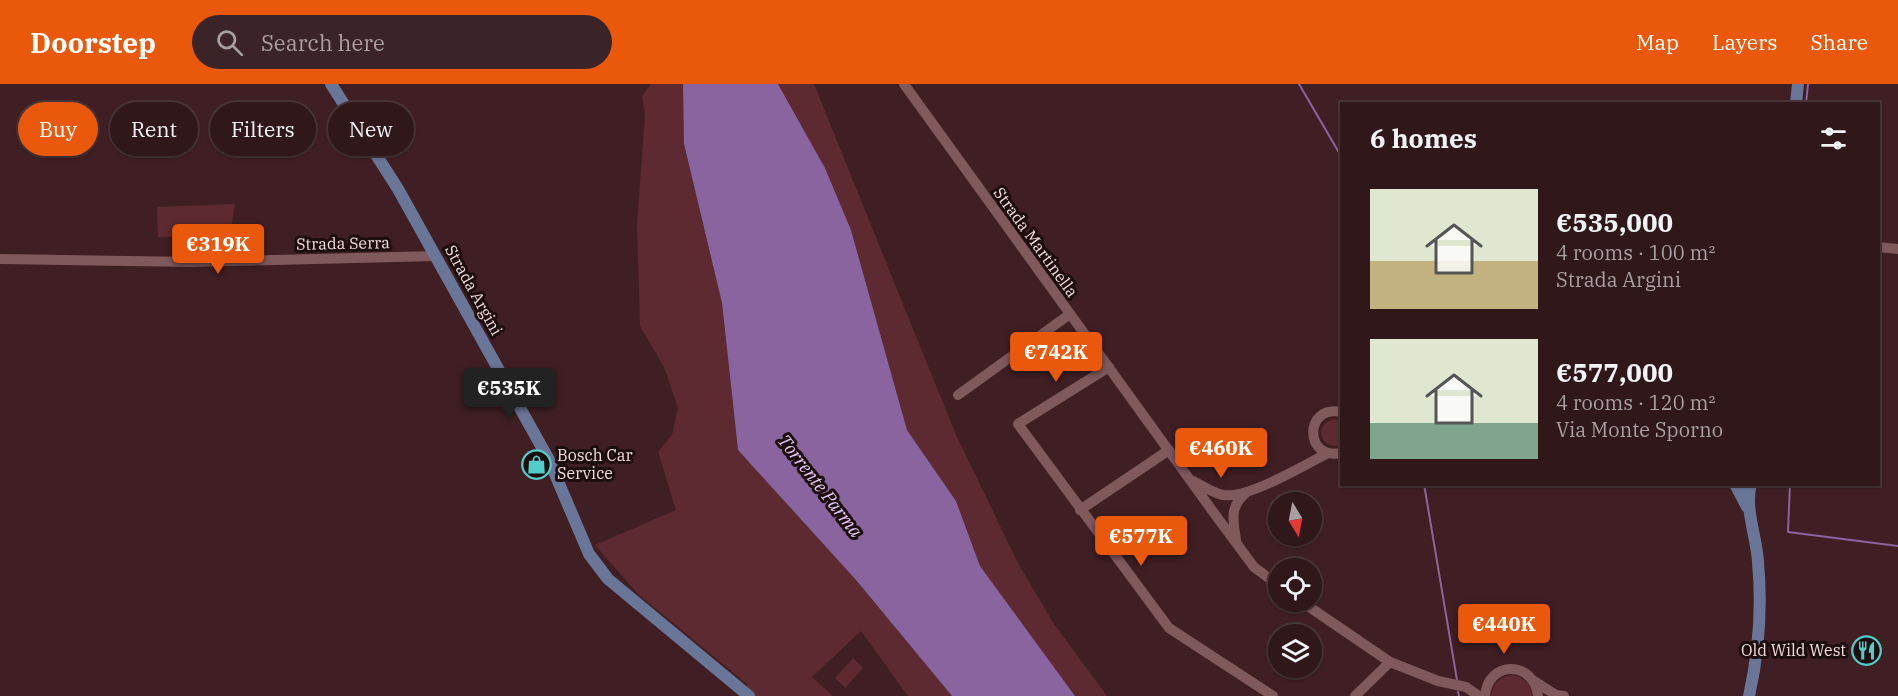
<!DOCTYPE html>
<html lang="en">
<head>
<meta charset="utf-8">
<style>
	body { margin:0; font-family:"IBM Plex Serif",serif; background:#3b2427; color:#f1f3f6; height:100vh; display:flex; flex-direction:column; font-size:22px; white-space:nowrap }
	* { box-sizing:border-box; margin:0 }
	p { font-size:20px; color:#a79fa2 }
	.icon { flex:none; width:33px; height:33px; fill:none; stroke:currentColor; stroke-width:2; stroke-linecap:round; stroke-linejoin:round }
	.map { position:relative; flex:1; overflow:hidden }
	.side { position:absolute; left:1340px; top:18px; width:540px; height:384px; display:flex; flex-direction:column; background:#2f171a; border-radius:0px; box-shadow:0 2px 4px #0004,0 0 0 2px #4a3639 }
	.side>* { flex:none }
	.banner { position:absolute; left:18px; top:18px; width:570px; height:54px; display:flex; gap:12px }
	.needle { width:39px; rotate:170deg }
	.fabs { position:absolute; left:1268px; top:408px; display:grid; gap:12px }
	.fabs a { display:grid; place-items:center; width:54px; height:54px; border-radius:50%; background:#2f171a; box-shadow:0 2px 4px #0004,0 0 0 2px #4a3639; font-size:30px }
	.price { position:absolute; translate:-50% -51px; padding:0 14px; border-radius:6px; background:#ea580c; color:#fff; font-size:20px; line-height:39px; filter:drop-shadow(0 2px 3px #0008) }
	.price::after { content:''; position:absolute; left:50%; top:36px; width:18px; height:14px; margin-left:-9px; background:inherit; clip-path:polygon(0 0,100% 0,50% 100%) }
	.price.on { background:#222; color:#fff }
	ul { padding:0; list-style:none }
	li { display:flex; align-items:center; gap:18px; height:150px; padding:0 30px }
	li span { display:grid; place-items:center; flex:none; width:168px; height:120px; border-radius:0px; color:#555 }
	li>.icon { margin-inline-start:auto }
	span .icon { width:72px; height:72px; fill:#fffc; stroke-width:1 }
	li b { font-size:26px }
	h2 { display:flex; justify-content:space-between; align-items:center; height:72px; padding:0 30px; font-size:26px }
	.pill { padding:0 21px; border-radius:27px; background:#2f171a; box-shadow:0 2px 4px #0004,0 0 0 2px #4a3639; font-size:21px; line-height:54px }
	.pill.on { background:#ea580c; color:#fff }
	header { display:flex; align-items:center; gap:36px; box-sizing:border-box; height:84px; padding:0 30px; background:#ea580c; color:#fff }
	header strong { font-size:28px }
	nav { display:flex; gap:33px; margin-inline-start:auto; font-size:21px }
	.search { width:420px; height:54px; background:#3b2427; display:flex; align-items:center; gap:15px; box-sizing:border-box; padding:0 21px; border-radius:33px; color:#a79fa2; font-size:22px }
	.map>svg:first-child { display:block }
	.green { fill:#5d2a31 }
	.water { fill:#89649e }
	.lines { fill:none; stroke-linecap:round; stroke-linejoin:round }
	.stream { stroke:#89649e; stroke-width:2 }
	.minor { stroke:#80595d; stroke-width:10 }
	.major { stroke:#6a7698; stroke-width:12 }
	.labels { text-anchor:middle; stroke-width:6; stroke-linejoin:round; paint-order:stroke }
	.street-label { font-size:16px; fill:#f3dcdd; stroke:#1c0e0f }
	.poi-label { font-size:16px; fill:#f3dcdd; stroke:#1c0e0f; text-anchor:start }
	.water-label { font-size:18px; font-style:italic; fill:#e6c7f9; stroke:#1c0e0f }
</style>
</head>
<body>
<header>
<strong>Doorstep</strong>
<div class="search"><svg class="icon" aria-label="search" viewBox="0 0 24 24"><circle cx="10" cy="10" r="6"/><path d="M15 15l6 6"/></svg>Search here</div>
<nav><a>Map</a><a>Layers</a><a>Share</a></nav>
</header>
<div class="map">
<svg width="1898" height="612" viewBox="0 0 1898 612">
	<rect width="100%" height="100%" fill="#3f1f23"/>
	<!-- green -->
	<g class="green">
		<path d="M651,0H683L684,60L722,219L738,366L856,496L952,612H908L861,547L812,593L833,612H745L747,600L638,510L595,461L676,426L658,368L672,351L678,324L664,283L640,242L637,141L645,30L642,12Z"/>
		<path d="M778,0H814L956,351L1019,481L1054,540L1107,612H1075L980,482L956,417L907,346L851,146L825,84Z"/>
		<path d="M235,120L226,173L196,174V152L158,153L157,123Z"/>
		<path d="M1335,335L1341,337V361C1319,367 1313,339 1335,335Z"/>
		<path d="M853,574L863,584L845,604L835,594Z"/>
		<path d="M1514,591C1525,594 1531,601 1532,612H1491C1493,598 1501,592 1514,591Z"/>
	</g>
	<!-- water -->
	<path class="water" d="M683,0H778L825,84L851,146L907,346L956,417L980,482L1075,612H952L856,496L738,366L722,219L684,60Z"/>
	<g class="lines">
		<!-- stream -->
		<g class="stream">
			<path d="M1299,0L1341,72"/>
			<path d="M1806,20L1808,0"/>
			<path d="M1424,400L1457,596"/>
			<path d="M1790,400L1788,448L1898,462"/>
			<path d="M1458,608L1459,612"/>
		</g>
		<!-- minor -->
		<g class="minor">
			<path d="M904,0L1211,425L1254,483L1278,501"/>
			<path d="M1878,163L1898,165"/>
			<path d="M0,175L191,178L436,172"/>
			<path d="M1109,283L1018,340L1169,544L1273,612"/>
			<path d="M958,311L1070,230"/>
			<path d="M1341,328C1304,320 1304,377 1341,369"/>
			<path d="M1193,397C1203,402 1213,409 1223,411C1248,415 1305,381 1328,369"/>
			<path d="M1080,426L1169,366"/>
			<path d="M1236,456C1233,436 1229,422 1247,408"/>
			<path d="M1302,518L1390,578L1438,597L1466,603L1479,612"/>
			<path d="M1534,597L1556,611L1564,612"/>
			<path d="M1355,612L1390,578"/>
			<path d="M1485,612C1488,576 1534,576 1538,612"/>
		</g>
		<!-- major -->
		<g class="major">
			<path d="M331,0L398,105L549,376L589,470L608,495L749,612"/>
			<path d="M1796,20L1798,0"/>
			<path d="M1735,400L1747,423"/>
			<path d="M1749,612C1759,568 1762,523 1758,478C1757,454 1744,424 1751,400"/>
		</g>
	</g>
	<!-- icons -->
	<defs>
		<symbol id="shop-ring" viewBox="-11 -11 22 22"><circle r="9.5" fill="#1c0e0f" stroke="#53cdca" stroke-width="1.5"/><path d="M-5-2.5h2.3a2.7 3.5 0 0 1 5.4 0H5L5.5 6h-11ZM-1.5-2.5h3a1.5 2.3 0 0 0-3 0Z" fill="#53cdca"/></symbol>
		<symbol id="restaurant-ring" viewBox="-11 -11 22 22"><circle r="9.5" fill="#1c0e0f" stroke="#53cdca" stroke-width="1.5"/><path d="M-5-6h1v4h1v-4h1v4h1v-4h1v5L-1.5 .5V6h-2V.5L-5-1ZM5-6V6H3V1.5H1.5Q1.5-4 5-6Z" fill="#53cdca"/></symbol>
	</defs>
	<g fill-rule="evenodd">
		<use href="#shop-ring" x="520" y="364" width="33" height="33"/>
		<use href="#restaurant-ring" x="1850" y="550" width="33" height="33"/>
	</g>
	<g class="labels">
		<!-- street labels -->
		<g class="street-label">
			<text transform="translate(1036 158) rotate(54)" y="6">Strada Martinella</text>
			<text transform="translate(343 159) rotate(-1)" y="6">Strada Serra</text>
			<text transform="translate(474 206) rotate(61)" y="6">Strada Argini</text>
		</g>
		<!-- poi labels -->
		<g class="poi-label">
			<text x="557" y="377">Bosch Car<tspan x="557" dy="18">Service</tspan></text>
			<text x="1846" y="572" text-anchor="end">Old Wild West</text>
		</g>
		<!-- water labels -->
		<g class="water-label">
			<text transform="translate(820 402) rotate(52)" y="6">Torrente Parma</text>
		</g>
	</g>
</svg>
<div class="fabs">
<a><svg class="needle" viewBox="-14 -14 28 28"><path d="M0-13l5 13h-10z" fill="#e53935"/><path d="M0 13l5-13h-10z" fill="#a79fa2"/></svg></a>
<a><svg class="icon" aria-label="locate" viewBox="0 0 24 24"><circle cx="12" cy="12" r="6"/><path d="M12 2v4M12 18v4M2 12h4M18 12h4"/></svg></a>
<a><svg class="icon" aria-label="layers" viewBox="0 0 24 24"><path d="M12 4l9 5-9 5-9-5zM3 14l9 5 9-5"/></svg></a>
</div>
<b class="price" style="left:218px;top:191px">€319K</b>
<b class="price" style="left:1056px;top:299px">€742K</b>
<b class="price on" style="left:509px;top:335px">€535K</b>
<b class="price" style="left:1221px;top:395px">€460K</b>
<b class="price" style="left:1141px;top:483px">€577K</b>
<b class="price" style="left:1504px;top:571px">€440K</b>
<div class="banner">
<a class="pill on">Buy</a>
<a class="pill">Rent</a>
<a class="pill">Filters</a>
<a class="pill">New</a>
</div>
<section class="side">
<h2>6 homes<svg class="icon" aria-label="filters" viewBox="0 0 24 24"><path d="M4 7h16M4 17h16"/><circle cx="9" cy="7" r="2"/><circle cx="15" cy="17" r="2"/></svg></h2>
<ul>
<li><span style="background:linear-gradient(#dfe7d0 60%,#c2b280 0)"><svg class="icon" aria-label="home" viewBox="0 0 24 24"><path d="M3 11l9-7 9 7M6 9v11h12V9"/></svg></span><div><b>€535,000</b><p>4 rooms · 100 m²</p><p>Strada Argini</p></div></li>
<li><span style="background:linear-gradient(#dfe7d0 70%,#7fa58c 0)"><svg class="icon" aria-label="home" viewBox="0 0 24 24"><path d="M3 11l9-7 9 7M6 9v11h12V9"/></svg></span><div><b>€577,000</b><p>4 rooms · 120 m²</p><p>Via Monte Sporno</p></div></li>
</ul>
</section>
</div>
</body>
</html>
